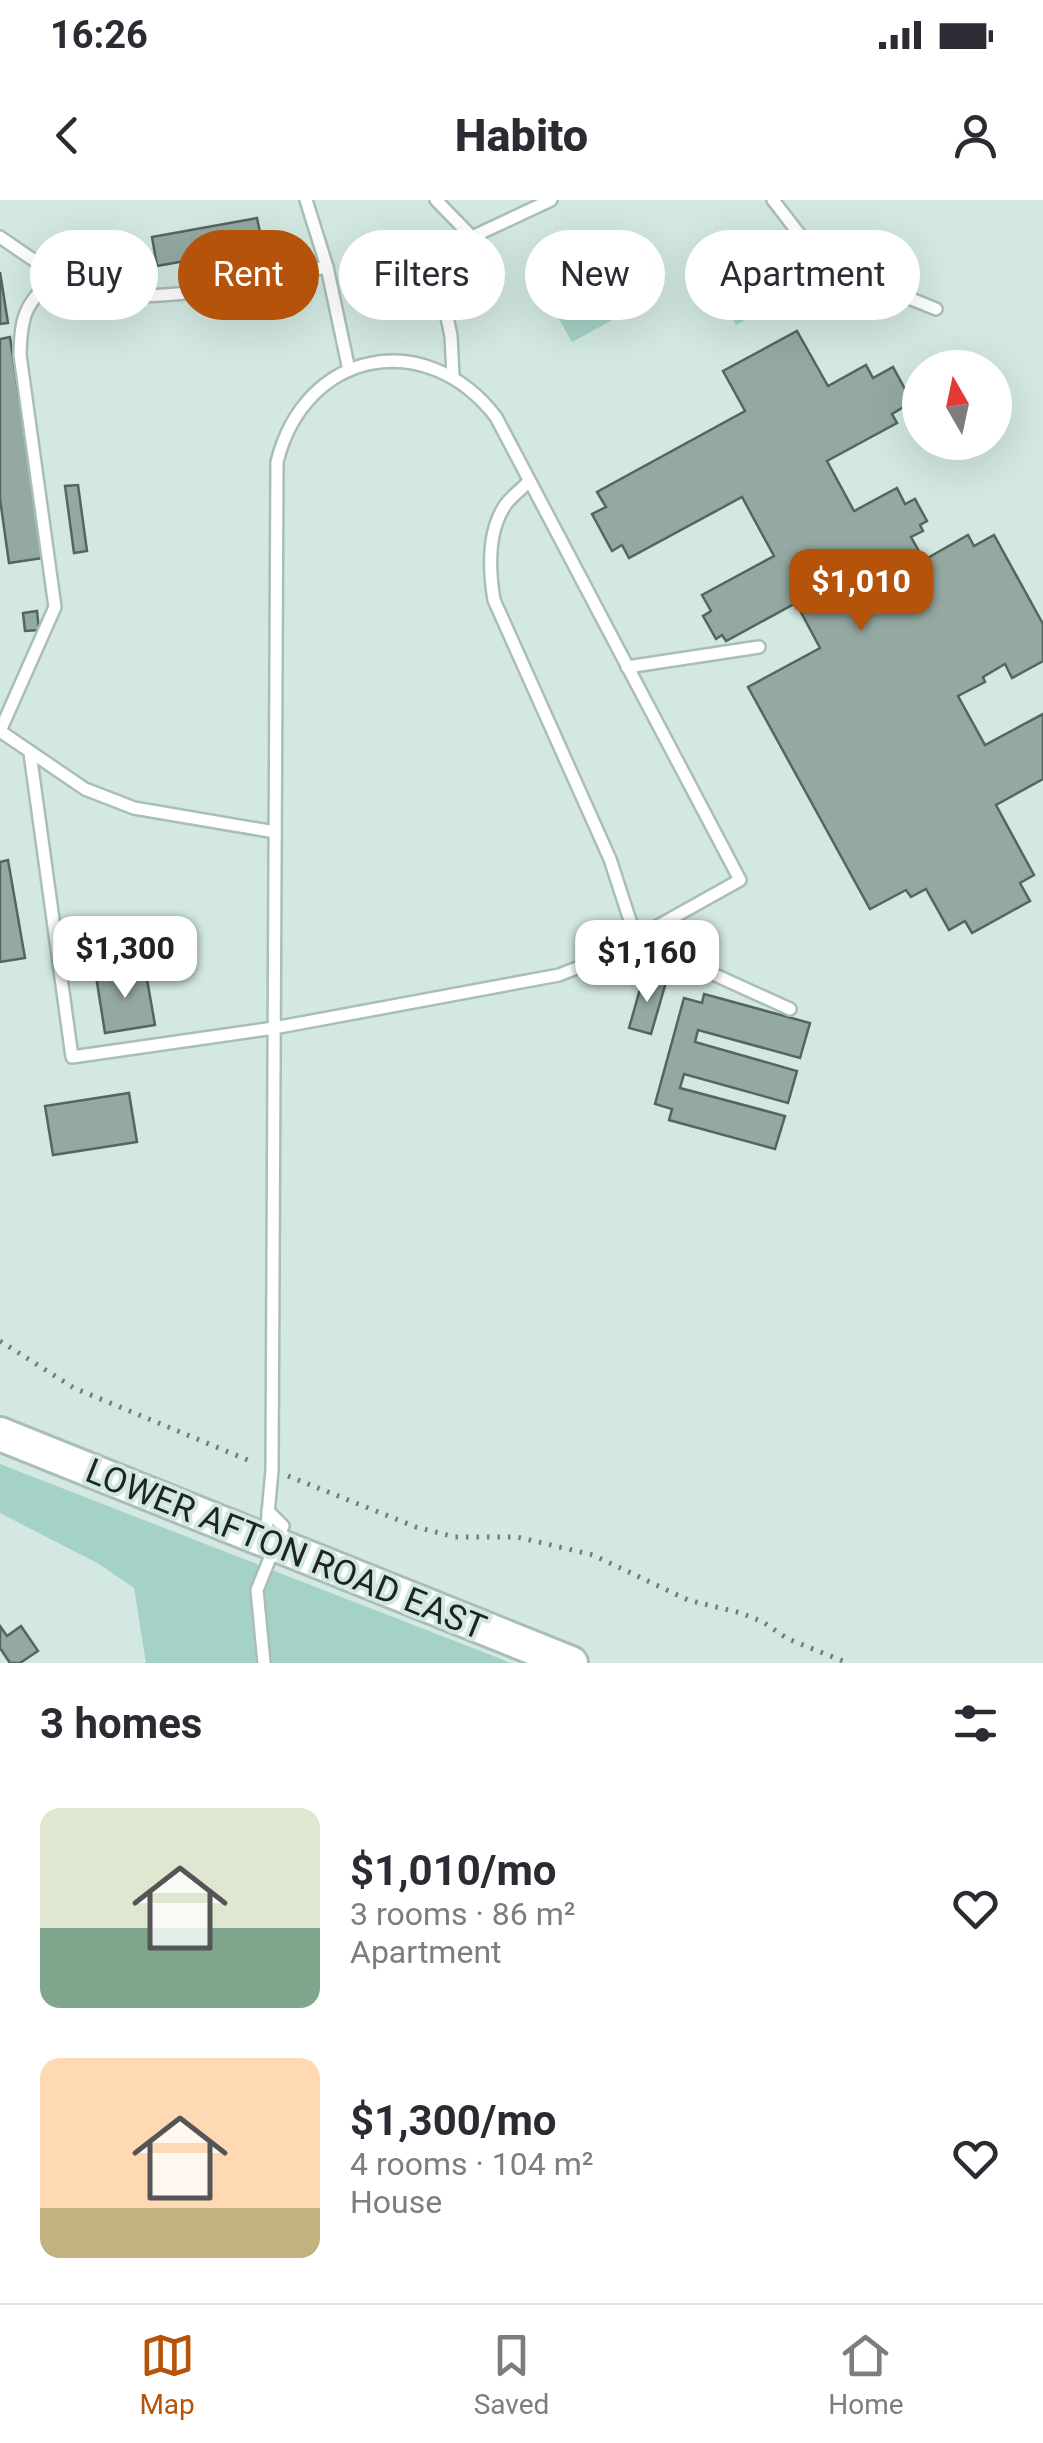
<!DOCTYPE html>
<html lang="en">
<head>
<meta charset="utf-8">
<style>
	body { margin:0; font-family:Roboto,sans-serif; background:#f2f2f3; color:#2b2b33; height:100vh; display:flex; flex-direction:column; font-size:38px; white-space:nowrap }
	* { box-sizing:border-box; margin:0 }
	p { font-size:32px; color:#7c7c81 }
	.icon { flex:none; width:55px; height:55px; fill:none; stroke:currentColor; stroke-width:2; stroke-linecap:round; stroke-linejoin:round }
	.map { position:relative; height:1463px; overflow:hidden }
	.drawer { display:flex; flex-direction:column; background:#fff; flex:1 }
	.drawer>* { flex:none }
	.hud { position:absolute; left:30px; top:30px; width:985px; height:90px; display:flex; gap:20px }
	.needle { width:65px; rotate:351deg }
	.fabs { position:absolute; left:902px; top:150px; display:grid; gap:20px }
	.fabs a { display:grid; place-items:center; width:110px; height:110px; border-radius:50%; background:#fff; box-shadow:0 10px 40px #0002; font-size:50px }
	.price { position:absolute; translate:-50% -85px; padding:0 22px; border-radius:20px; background:#fff; color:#222; font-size:32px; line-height:65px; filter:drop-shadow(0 2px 5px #0008) }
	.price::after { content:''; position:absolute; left:50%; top:60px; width:30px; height:22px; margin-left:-15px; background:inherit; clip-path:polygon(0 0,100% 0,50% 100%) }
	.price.current { background:#b45309; color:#fff }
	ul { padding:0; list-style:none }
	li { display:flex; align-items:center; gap:30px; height:250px; padding:0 40px }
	li span { display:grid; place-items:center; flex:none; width:280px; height:200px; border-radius:20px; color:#555 }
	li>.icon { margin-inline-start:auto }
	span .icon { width:120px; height:120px; fill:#fffc; stroke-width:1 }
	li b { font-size:42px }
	h2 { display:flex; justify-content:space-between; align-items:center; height:120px; padding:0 40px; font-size:42px }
	.chip { padding:0 35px; border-radius:45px; background:#fff; box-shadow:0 10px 40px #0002; font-size:35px; line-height:90px }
	.chip.current { background:#b45309; color:#fff }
	.status { display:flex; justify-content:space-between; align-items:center; height:70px; padding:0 50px; background:#fff; direction:ltr }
	.status svg { height:28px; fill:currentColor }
	header { display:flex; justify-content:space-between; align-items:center; height:130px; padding:0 40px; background:#fff; font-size:45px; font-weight:800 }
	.tab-bar { display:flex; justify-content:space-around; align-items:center; height:140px; border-top:2px solid #e1e1e2; background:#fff; font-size:28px; color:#7c7c81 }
	.tab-bar a { display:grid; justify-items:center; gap:5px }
	.tab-bar .current { color:#b45309 }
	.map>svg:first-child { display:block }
	.green { fill:#a5d2c6 }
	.building { fill:#95a9a3; stroke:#536660; stroke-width:2.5 }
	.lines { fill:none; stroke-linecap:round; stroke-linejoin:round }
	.lane-casing { stroke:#aabeb8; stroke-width:16 }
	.secondary-casing { stroke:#aabeb8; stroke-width:38 }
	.path { stroke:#717f7b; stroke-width:5; stroke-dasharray:2.5 8; stroke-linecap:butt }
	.lane { stroke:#fff; stroke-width:11 }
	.secondary { stroke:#fff; stroke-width:32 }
	.labels { text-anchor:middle; stroke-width:8; stroke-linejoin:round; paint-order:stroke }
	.street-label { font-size:35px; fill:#1d2523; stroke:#d3e8e2 }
</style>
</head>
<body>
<div class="status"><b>16:26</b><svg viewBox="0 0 49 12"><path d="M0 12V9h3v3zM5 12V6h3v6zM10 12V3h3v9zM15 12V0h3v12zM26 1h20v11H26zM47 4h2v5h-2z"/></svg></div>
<header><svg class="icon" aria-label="back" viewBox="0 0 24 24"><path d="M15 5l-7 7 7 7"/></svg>Habito<svg class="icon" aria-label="person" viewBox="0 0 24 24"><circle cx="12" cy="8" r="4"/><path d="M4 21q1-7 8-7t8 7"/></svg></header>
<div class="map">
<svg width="1043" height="1463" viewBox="0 0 1043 1463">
	<rect width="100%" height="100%" fill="#d3e8e2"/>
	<!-- green -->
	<g class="green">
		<path d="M623,53L649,100L572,142L545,95Z"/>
		<path d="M747,71L768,108L736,125L716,89Z"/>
		<path d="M0,1264L511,1463H146L134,1388L99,1364L0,1313Z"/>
	</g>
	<!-- building -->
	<g class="building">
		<path d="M257,18L263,47L157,66L152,37Z"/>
		<path d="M0,72L8,123L0,124Z"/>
		<path d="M797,131L828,186L866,165L873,178L893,167L912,202L892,214L897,223L827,261L854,311L897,288L905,304L915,299L927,321L920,325L923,331L911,337L924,360L968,335L974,346L994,335L1043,424V461L1012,478L1005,464L983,477L985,482L958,496L985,545L1043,514V579L996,605L1034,675L1020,683L1030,701L972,733L965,721L949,730L926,689L911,697L906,690L870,709L748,487L820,448L796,403L726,441L722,435L716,439L703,416L711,411L702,395L774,356L742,297L629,358L622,345L612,351L592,314L606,307L597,292L745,211L723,171Z"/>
		<path d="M10,137L43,358L9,363L0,299V139Z"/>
		<path d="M78,285L87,351L74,353L65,286Z"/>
		<path d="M37,411L39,430L25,431L23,413Z"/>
		<path d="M8,660L25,758L0,762V662Z"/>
		<path d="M105,753L110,766L96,768L94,754Z"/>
		<path d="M660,765L677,770L674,780L657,775Z"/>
		<path d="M145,768L155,825L105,833L96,776Z"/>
		<path d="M644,775L666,782L651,834L629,828Z"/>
		<path d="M704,794L810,823L800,858L698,830L695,842L797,871L788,903L684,874L680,888L785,916L775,949L669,920L672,909L655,904L684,798L702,803Z"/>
		<path d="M129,893L137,942L53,955L45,906Z"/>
		<path d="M0,1426L7,1436L21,1426L38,1451L20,1463H10L0,1448Z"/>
	</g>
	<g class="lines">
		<defs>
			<g id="lane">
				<path d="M306,0L327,67L349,170"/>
				<path d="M436,0L472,37"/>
				<path d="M773,0L800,35L894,92L936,109"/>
				<path d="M0,37C28,56 55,77 88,88C154,110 258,79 327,67"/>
				<path d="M56,74C26,106 21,111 20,155L55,407L0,531L85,589L134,608L275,632"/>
				<path d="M453,176L451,136L441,89L472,37L551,0"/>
				<path d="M529,281C522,289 512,296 506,304C487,331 489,370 494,400L610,659L636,739L790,809"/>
				<path d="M627,467L759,447"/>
				<path d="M30,553L72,857L274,828L559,775L597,760L740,680L496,217C426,126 305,150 277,262C276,598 274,934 272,1270L266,1336"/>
				<path d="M264,1463L257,1390L283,1326L268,1311"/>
			</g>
			<path id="secondary" d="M0,1234L571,1463"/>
		</defs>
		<!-- lane casing -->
		<use href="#lane" class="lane-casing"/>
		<!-- secondary casing -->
		<use href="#secondary" class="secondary-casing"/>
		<!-- path -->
		<g class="path">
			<path d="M0,1141L74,1188L255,1263"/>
			<path d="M288,1276L416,1327L455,1337H517L593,1355L688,1400L741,1413L763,1422L788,1439L848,1463"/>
		</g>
		<!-- lane -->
		<use href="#lane" class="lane"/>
		<!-- secondary -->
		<use href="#secondary" class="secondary"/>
	</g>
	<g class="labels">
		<!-- street labels -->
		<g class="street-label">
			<text transform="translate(286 1349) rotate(22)" y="12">LOWER AFTON ROAD EAST</text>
		</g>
	</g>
</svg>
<div class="fabs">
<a><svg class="needle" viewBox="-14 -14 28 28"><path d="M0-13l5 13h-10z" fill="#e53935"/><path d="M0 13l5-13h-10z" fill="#7c7c81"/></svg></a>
</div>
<b class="price current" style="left:861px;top:434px">$1,010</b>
<b class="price" style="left:125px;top:801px">$1,300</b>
<b class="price" style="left:647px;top:805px">$1,160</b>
<div class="hud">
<a class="chip">Buy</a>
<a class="chip current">Rent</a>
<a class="chip">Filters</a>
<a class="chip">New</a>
<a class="chip">Apartment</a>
</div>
</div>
<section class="drawer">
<h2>3 homes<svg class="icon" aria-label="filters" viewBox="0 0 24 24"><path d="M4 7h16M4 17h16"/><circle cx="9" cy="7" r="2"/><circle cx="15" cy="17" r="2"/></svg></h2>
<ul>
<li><span style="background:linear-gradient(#dfe7d0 60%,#7fa58c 0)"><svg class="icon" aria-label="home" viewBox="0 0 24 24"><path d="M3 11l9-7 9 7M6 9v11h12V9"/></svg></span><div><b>$1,010/mo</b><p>3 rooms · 86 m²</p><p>Apartment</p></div><svg class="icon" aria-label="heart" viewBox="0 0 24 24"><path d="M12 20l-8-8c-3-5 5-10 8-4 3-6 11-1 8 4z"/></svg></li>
<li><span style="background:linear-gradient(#ffd9b3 75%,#c2b280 0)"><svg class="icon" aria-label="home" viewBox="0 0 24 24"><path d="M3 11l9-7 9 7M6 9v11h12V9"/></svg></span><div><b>$1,300/mo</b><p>4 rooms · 104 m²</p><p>House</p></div><svg class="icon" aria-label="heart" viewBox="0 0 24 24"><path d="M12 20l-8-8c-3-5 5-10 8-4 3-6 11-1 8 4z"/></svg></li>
</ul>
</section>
<nav class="tab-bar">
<a class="current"><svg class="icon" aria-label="map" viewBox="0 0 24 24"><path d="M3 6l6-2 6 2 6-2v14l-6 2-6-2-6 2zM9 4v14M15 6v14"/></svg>Map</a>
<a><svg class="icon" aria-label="saved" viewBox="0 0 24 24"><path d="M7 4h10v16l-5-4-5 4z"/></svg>Saved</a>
<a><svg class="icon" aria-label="home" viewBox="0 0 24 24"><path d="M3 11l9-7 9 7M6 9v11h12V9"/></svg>Home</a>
</nav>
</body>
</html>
